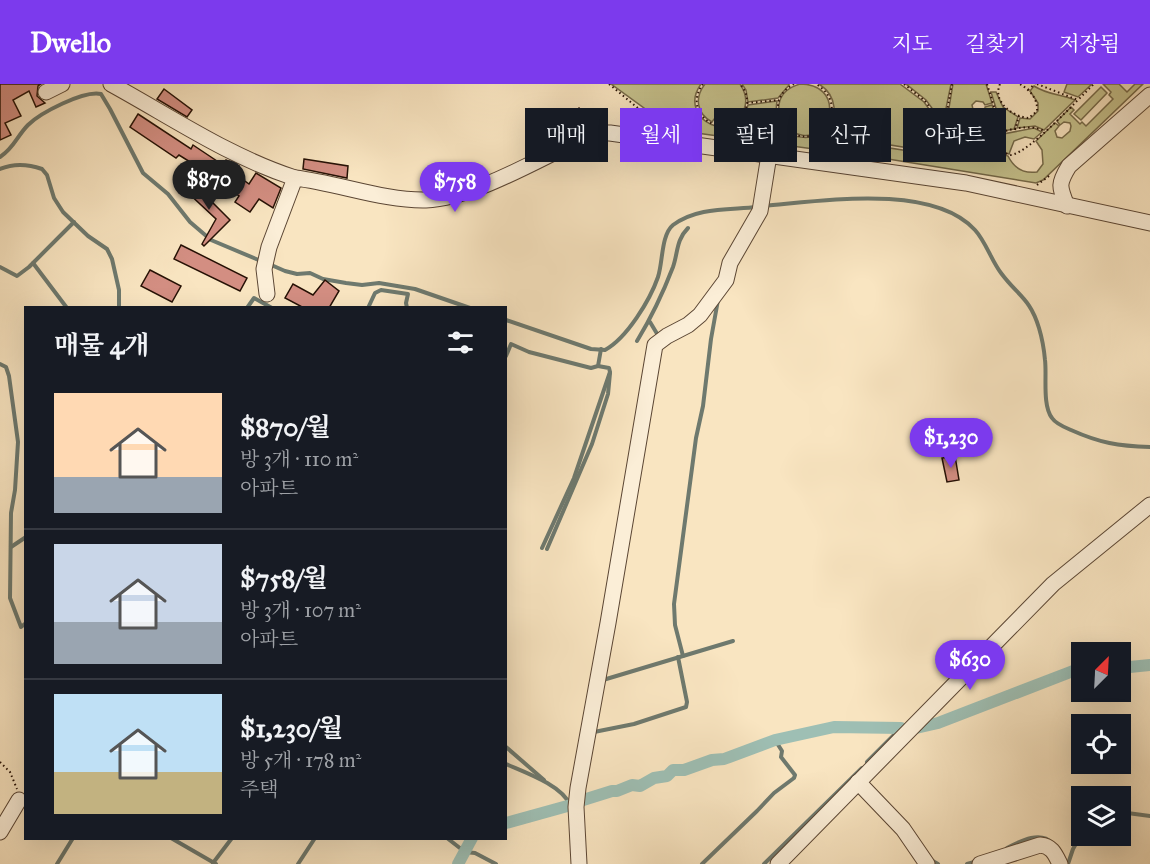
<!DOCTYPE html>
<html lang="ko">
<head>
<meta charset="utf-8">
<style>
	body { margin:0; font-family:"IM FELL Great Primer","Noto Serif KR",serif; background:#242831; color:#f1f3f6; height:100vh; display:flex; flex-direction:column; font-size:22px; white-space:nowrap }
	* { box-sizing:border-box; margin:0 }
	p { font-size:20px; color:#9ea1a6 }
	.icon { flex:none; width:33px; height:33px; fill:none; stroke:currentColor; stroke-width:2; stroke-linecap:round; stroke-linejoin:round }
	.map { position:relative; flex:1; overflow:hidden }
	.drawer { position:absolute; left:24px; top:222px; width:483px; height:534px; display:flex; flex-direction:column; background:#171b24; border-radius:0px; box-shadow:0 6px 24px #0002 }
	.drawer>* { flex:none }
	.hud { position:absolute; left:525px; top:24px; width:534px; height:54px; display:flex; gap:12px }
	.needle { width:39px; rotate:24deg }
	.controls { position:absolute; left:1071px; top:558px; display:grid; gap:12px }
	.controls a { display:grid; place-items:center; width:60px; height:60px; border-radius:0px; background:#171b24; box-shadow:0 6px 24px #0002; font-size:30px }
	.price { position:absolute; translate:-50% -51px; padding:0 14px; border-radius:21px; background:#7c3aed; color:#fff; font-size:20px; line-height:39px; filter:drop-shadow(0 2px 3px #0008) }
	.price::after { content:''; position:absolute; left:50%; top:36px; width:18px; height:14px; margin-left:-9px; background:inherit; clip-path:polygon(0 0,100% 0,50% 100%) }
	.price.selected { background:#222; color:#fff }
	ul { padding:0; list-style:none }
	li { display:flex; align-items:center; gap:18px; height:150px; padding:0 30px }
	li+li { border-top:2px solid #363941 }
	li span { display:grid; place-items:center; flex:none; width:168px; height:120px; border-radius:0px; color:#555 }
	li>.icon { margin-inline-start:auto }
	span .icon { width:72px; height:72px; fill:#fffc; stroke-width:1 }
	li b { font-size:26px }
	h2 { display:flex; justify-content:space-between; align-items:center; height:72px; padding:0 30px; font-size:26px }
	.chip { padding:0 21px; border-radius:0px; background:#171b24; box-shadow:0 6px 24px #0002; font-size:21px; line-height:54px }
	.chip.selected { background:#7c3aed; color:#fff }
	header { display:flex; align-items:center; gap:36px; box-sizing:border-box; height:84px; padding:0 30px; background:#7c3aed; color:#fff }
	header strong { font-size:28px }
	nav { display:flex; gap:33px; margin-inline-start:auto; font-size:21px }
	.map>svg:first-child { display:block }
	.green { fill:#c6c28d; stroke:#766a49; stroke-width:1.5 }
	.lines { fill:none; stroke-linecap:round; stroke-linejoin:round }
	.stream { stroke:#6e796e; stroke-width:4 }
	.canal { stroke:#9ebfb4; stroke-width:12 }
	.building { fill:#d38e82; stroke:#261105; stroke-width:1.5 }
	.minor-casing { stroke:#5b4634; stroke-width:17 }
	.path { stroke:#261105; stroke-width:2; stroke-dasharray:1.5 3; stroke-linecap:butt }
	.minor { stroke:#fbeed7; stroke-width:15 }
</style>
</head>
<body>
<header>
<strong>Dwello</strong>
<nav><a>지도</a><a>길찾기</a><a>저장됨</a></nav>
</header>
<div class="map">
<svg width="1150" height="780" viewBox="0 0 1150 780">
	<rect width="100%" height="100%" fill="#f9e5c1"/>
	<filter id="stains"><feTurbulence type="fractalNoise" baseFrequency=".00333" numOctaves="4"/><feColorMatrix values="0 0 0 0 .2 0 0 0 0 .09 0 0 0 0 .02 0 0 0 .5 -.17"/></filter>
	<radialGradient id="worn" r=".72"><stop offset=".6" stop-color="#630" stop-opacity="0"/><stop offset="1" stop-color="#630" stop-opacity=".3"/></radialGradient>
	<!-- green -->
	<g class="green">
		<path d="M611,0H701C675,36 739,65 748,21L777,17C769,64 836,65 834,23C833,13 827,5 819,0H900L924,18L942,43L909,38V40L932,43L927,67L890,61V64L941,72L944,56L986,65L1008,72C1014,84 1023,90 1037,88L1043,80L1042,66L1036,57L1055,39L1059,42L1055,47L1057,53L1062,54L1070,47L1071,42L1070,39L1064,38L1060,41L1057,37L1071,23L1074,26L1070,30L1080,40L1082,38L1086,42L1113,15L1109,11L1111,8L1103,0H1119L1127,8L1135,0H1143L1043,96L1036,99L888,75L689,48L662,37Z"/>
		<path d="M705,0H740C752,18 744,39 722,40L721,35L719,33L714,35L712,38C697,30 694,14 705,0Z"/>
		<path d="M742,0H789V1L778,14L748,18L746,6Z"/>
		<path d="M800,0C819,0 833,11 829,32H823L822,35L825,41C797,76 752,14 800,0Z"/>
		<path d="M906,0H951L943,39L926,16Z"/>
		<path d="M953,0H986L992,19L985,21L983,18L976,17L972,21L974,30L980,31L985,27V23L992,21L1001,48L992,53L988,50L993,44L991,38L984,36C979,39 973,44 973,51L978,55L987,51L990,54L984,61L957,56L959,48L965,43L964,37L958,34L951,40L953,46L956,48L954,55L944,54Z"/>
		<path d="M1067,0H1092L1078,13L1064,8Z"/>
		<path d="M1034,2C1048,11 1060,10 1075,16L1044,46L1035,42L1017,44L1020,34L1030,35L1038,27V19L1030,7Z"/>
		<path d="M1101,3L1107,9L1081,36L1074,30Z"/>
		<path d="M991,8H996L1003,23L1018,33L1014,45L1003,47Z"/>
		<path d="M1034,44L1042,48L1034,55L1025,53L1014,57L1009,70L987,62L998,51Z"/>
	</g>
	<g class="lines">
		<!-- stream -->
		<g class="stream">
			<path d="M0,73C14,64 17,52 28,41C40,29 84,6 101,10L110,25L143,89L168,110L190,138L211,156L261,177"/>
			<path d="M0,85C14,79 28,80 42,85L47,91L54,114L63,128L88,152L107,165L112,175L119,206V224"/>
			<path d="M764,122C822,117 932,99 975,146C986,158 991,176 1001,189C1018,212 1030,214 1039,244C1042,254 1044,265 1045,276C1047,291 1042,321 1052,334C1056,340 1064,343 1071,346C1100,359 1118,362 1150,363"/>
			<path d="M33,179L67,224"/>
			<path d="M269,180L285,187L297,190L310,189L323,195L346,199L362,201L379,199L415,205L470,224"/>
			<path d="M0,183L17,192L29,183L74,138"/>
			<path d="M247,224L254,214L272,224"/>
			<path d="M368,224L375,209L381,206L408,210L406,219L407,224"/>
			<path d="M506,236L591,265L605,266C627,254 650,216 658,193C663,178 661,151 673,141C697,123 728,126 757,123"/>
			<path d="M650,238L659,253"/>
			<path d="M637,257C651,234 663,209 673,183C678,169 676,156 688,144"/>
			<path d="M506,272L511,260L529,268L591,284L598,282L601,265"/>
			<path d="M0,280L6,283L9,292L18,358L15,406L11,429L10,514L21,543L26,539"/>
			<path d="M11,463L26,453"/>
			<path d="M542,464L574,394L610,288L609,284L598,282"/>
			<path d="M547,465L592,360L608,310L610,289"/>
			<path d="M683,572L675,541L674,520L696,354L703,322L711,255L718,216"/>
			<path d="M603,596L733,557"/>
			<path d="M594,648L634,640L686,623L687,618L678,573"/>
			<path d="M506,663L544,696"/>
			<path d="M867,678L901,644"/>
			<path d="M506,680C524,688 562,701 570,721"/>
			<path d="M1120,728L1150,732"/>
			<path d="M171,754L216,780"/>
			<path d="M447,754L465,768L475,769L496,780"/>
			<path d="M1007,764C1019,758 1040,746 1052,759"/>
			<path d="M931,776L938,780"/>
			<path d="M213,779L232,754"/>
			<path d="M57,780L73,754"/>
			<path d="M298,780L315,754"/>
			<path d="M702,780L757,727L774,709L794,694L795,691L781,673L782,667L775,656"/>
			<path d="M764,780L862,684"/>
			<path d="M967,780L978,777"/>
			<path d="M1068,780L1073,765L1082,749"/>
		</g>
		<!-- canal -->
		<g class="canal">
			<path d="M1120,584L1150,581"/>
			<path d="M916,644L938,639L1073,587H1082"/>
			<path d="M580,717L612,707H617L632,701L640,702L654,694L667,692L673,686H684L712,676L724,675L775,656L834,643L901,644"/>
			<path d="M506,739L571,721"/>
			<path d="M458,780L472,754"/>
		</g>
	</g>
	<!-- building -->
	<g class="building">
		<path d="M0,0H41L38,2L37,12L45,19L36,23L29,7L13,16L21,32L5,39L11,51L0,56Z"/>
		<path d="M164,5L192,26L187,33L157,15Z"/>
		<path d="M579,24L584,31L589,29L591,32L565,49L555,53L552,43L569,36L566,33Z"/>
		<path d="M138,30L191,65L193,61L223,81L226,76L239,82L234,89L249,100L256,89L281,104L273,124L259,115L250,128L235,118L239,112L223,100L217,106L197,93L203,86L179,71L176,74L130,43Z"/>
		<path d="M304,75L348,82L347,94L303,85Z"/>
		<path d="M192,98L230,136L204,162L202,160L216,135L185,106Z"/>
		<path d="M181,161L247,194L240,207L174,175Z"/>
		<path d="M150,186L181,202L172,218L141,202Z"/>
		<path d="M325,196L339,207L329,224H304L285,214L293,200L313,211Z"/>
		<path d="M955,372L959,396L947,398L942,374Z"/>
	</g>
	<g class="lines">
		<defs>
			<g id="minor">
				<path d="M111,0C173,34 228,72 295,94"/>
				<path d="M46,8L62,0"/>
				<path d="M1067,122C1059,102 1058,100 1069,82L1150,11"/>
				<path d="M267,210L264,185L269,163L295,94C338,99 384,117 426,116C477,114 546,70 595,49H610L966,99L1150,139"/>
				<path d="M858,698L903,745L927,780"/>
				<path d="M0,748L19,716"/>
				<path d="M579,780L576,723L578,704L608,539L655,261L667,252L688,241L700,231L726,196L730,179L760,127L769,71"/>
				<path d="M778,780L1053,500L1150,421"/>
				<path d="M980,780L1040,761C1052,762 1055,770 1060,780"/>
			</g>
		</defs>
		<!-- minor casing -->
		<use href="#minor" class="minor-casing"/>
		<!-- path -->
		<g class="path">
			<path d="M609,0L639,25L670,43"/>
			<path d="M703,0C679,32 730,61 745,27C749,17 747,8 740,0"/>
			<path d="M794,0C784,5 777,14 778,26C778,34 781,41 788,46C817,70 853,22 816,0"/>
			<path d="M904,0L925,17L944,42"/>
			<path d="M952,0L942,55L985,63L1011,71C1030,68 1077,16 1094,0"/>
			<path d="M987,0L1002,48"/>
			<path d="M1000,0C992,18 1013,33 1029,34L1037,27C1038,15 1030,6 1020,0"/>
			<path d="M1037,0L1078,16"/>
			<path d="M1028,6L1035,0"/>
			<path d="M747,19L779,16"/>
			<path d="M1015,46L1019,32"/>
			<path d="M985,63C988,59 991,54 995,52C1007,44 1032,40 1044,47"/>
			<path d="M938,70L942,55"/>
			<path d="M1037,101L1049,92"/>
			<path d="M0,678L10,688L17,705"/>
		</g>
		<!-- minor -->
		<use href="#minor" class="minor"/>
	</g>
	<rect width="100%" height="100%" filter="url(#stains)"/>
	<rect width="100%" height="100%" fill="url(#worn)"/>
</svg>
<div class="controls">
<a><svg class="needle" viewBox="-14 -14 28 28"><path d="M0-13l5 13h-10z" fill="#e53935"/><path d="M0 13l5-13h-10z" fill="#9ea1a6"/></svg></a>
<a><svg class="icon" aria-label="locate" viewBox="0 0 24 24"><circle cx="12" cy="12" r="6"/><path d="M12 2v4M12 18v4M2 12h4M18 12h4"/></svg></a>
<a><svg class="icon" aria-label="layers" viewBox="0 0 24 24"><path d="M12 4l9 5-9 5-9-5zM3 14l9 5 9-5"/></svg></a>
</div>
<b class="price selected" style="left:209px;top:127px">$870</b>
<b class="price" style="left:455px;top:129px">$758</b>
<b class="price" style="left:951px;top:385px">$1,230</b>
<b class="price" style="left:970px;top:607px">$630</b>
<div class="hud">
<a class="chip">매매</a>
<a class="chip selected">월세</a>
<a class="chip">필터</a>
<a class="chip">신규</a>
<a class="chip">아파트</a>
</div>
<section class="drawer">
<h2>매물 4개<svg class="icon" aria-label="filters" viewBox="0 0 24 24"><path d="M4 7h16M4 17h16"/><circle cx="9" cy="7" r="2"/><circle cx="15" cy="17" r="2"/></svg></h2>
<ul>
<li><span style="background:linear-gradient(#ffd9b3 70%,#9aa5b1 0)"><svg class="icon" aria-label="home" viewBox="0 0 24 24"><path d="M3 11l9-7 9 7M6 9v11h12V9"/></svg></span><div><b>$870/월</b><p>방 3개 · 110 m²</p><p>아파트</p></div></li>
<li><span style="background:linear-gradient(#c9d6e8 65%,#9aa5b1 0)"><svg class="icon" aria-label="home" viewBox="0 0 24 24"><path d="M3 11l9-7 9 7M6 9v11h12V9"/></svg></span><div><b>$758/월</b><p>방 3개 · 107 m²</p><p>아파트</p></div></li>
<li><span style="background:linear-gradient(#bfe0f5 65%,#c2b280 0)"><svg class="icon" aria-label="home" viewBox="0 0 24 24"><path d="M3 11l9-7 9 7M6 9v11h12V9"/></svg></span><div><b>$1,230/월</b><p>방 5개 · 178 m²</p><p>주택</p></div></li>
</ul>
</section>
</div>
</body>
</html>
